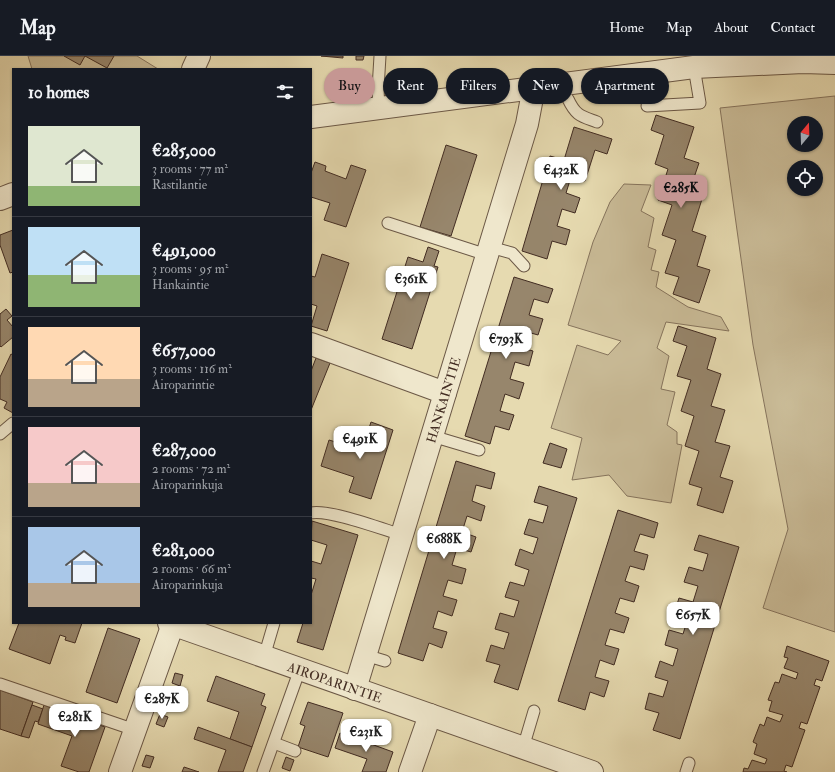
<!DOCTYPE html>
<html lang="en">
<head>
<meta charset="utf-8">
<style>
	body { margin:0; font-family:"IM FELL Double Pica",serif; background:#20242c; color:#f1f3f6; height:100vh; display:flex; flex-direction:column; font-size:15px; white-space:nowrap }
	* { box-sizing:border-box; margin:0 }
	p { font-size:13px; color:#9ea1a6 }
	.icon { flex:none; width:22px; height:22px; fill:none; stroke:currentColor; stroke-width:2; stroke-linecap:round; stroke-linejoin:round }
	.map { position:relative; flex:1; overflow:hidden }
	.drawer { position:absolute; left:12px; top:12px; width:300px; height:556px; display:flex; flex-direction:column; background:#171b24; border-radius:0px; box-shadow:0 1px 3px #0004 }
	.drawer>* { flex:none }
	.hud { position:absolute; left:324px; top:12px; width:380px; height:36px; display:flex; gap:8px }
	.needle { width:26px; rotate:19deg }
	.fabs { position:absolute; left:787px; top:60px; display:grid; gap:8px }
	.fabs a { display:grid; place-items:center; width:36px; height:36px; border-radius:50%; background:#171b24; box-shadow:0 1px 3px #0004; font-size:20px }
	.price { position:absolute; translate:-50% -34px; padding:0 9px; border-radius:8px; background:#fff; color:#222; font-size:13px; line-height:26px; filter:drop-shadow(0 1px 2px #0008) }
	.price::after { content:''; position:absolute; left:50%; top:24px; width:12px; height:9px; margin-left:-6px; background:inherit; clip-path:polygon(0 0,100% 0,50% 100%) }
	.price.selected { background:#c59692; color:#111 }
	ul { padding:0; list-style:none }
	li { display:flex; align-items:center; gap:12px; height:100px; padding:0 16px }
	li+li { border-top:1px solid #363941 }
	li span { display:grid; place-items:center; flex:none; width:112px; height:80px; border-radius:0px; color:#555 }
	li>.icon { margin-inline-start:auto }
	span .icon { width:48px; height:48px; fill:#fffc; stroke-width:1 }
	li b { font-size:17px }
	h2 { display:flex; justify-content:space-between; align-items:center; height:48px; padding:0 16px; font-size:17px }
	.pill { padding:0 14px; border-radius:18px; background:#171b24; box-shadow:0 1px 3px #0004; font-size:14px; line-height:36px }
	.pill.selected { background:#c59692; color:#111 }
	header { display:flex; align-items:center; gap:24px; box-sizing:border-box; height:56px; padding:0 20px; background:#171b24; border-bottom:1px solid #363941 }
	header strong { font-size:19px }
	nav { display:flex; gap:22px; margin-inline-start:auto; font-size:14px }
	.map>svg:first-child { display:block }
	.green { fill:#cabc98; stroke:#86745d; fill-rule:evenodd }
	.building { fill:#97866c; stroke:#422c22 }
	.lines { fill:none; stroke-linecap:round; stroke-linejoin:round }
	.service-casing { stroke:#6b5846; stroke-width:13 }
	.minor-casing { stroke:#6b5846; stroke-width:24 }
	.tertiary-casing { stroke:#6b5846; stroke-width:24 }
	.service { stroke:#efe7cc; stroke-width:11 }
	.minor { stroke:#efe7cc; stroke-width:22 }
	.tertiary { stroke:#efe7cc; stroke-width:22 }
	.labels { text-anchor:middle; stroke-width:4; stroke-linejoin:round; paint-order:stroke }
	.street-label { font-size:13px; fill:#422c22; stroke:#efe7cc }
</style>
</head>
<body>
<header>
<strong>Map</strong>
<nav><a>Home</a><a>Map</a><a>About</a><a>Contact</a></nav>
</header>
<div class="map">
<svg width="835" height="716" viewBox="0 0 835 716">
	<rect width="100%" height="100%" fill="#e6dab0"/>
	<filter id="stains"><feTurbulence type="fractalNoise" baseFrequency=".005" numOctaves="4"/><feColorMatrix values="0 0 0 0 .2 0 0 0 0 .09 0 0 0 0 .02 0 0 0 .5 -.17"/></filter>
	<radialGradient id="worn" r=".72"><stop offset=".6" stop-color="#630" stop-opacity="0"/><stop offset="1" stop-color="#630" stop-opacity=".3"/></radialGradient>
	<!-- green -->
	<g class="green">
		<path d="M28,0H137L158,13H32Z"/>
		<path d="M835,40V576L763,552L788,473L753,289L720,52ZM794,67H816V89H794ZM794,111H816V133H794Z"/>
		<path d="M624,128L651,129L641,155L654,162L648,191L656,194L651,214L659,216L656,231L688,251L721,261L729,275L666,266L657,292L669,300L661,333L675,336L667,369L677,376V388L682,389L671,447L627,440L609,419L572,424L582,382L551,372L577,289L608,299L621,285L568,269L593,186L610,146Z"/>
	</g>
	<!-- building -->
	<g class="building">
		<path d="M64,0H85L80,9Z"/>
		<path d="M85,0H114L107,12Z"/>
		<path d="M321,0H343V2Z"/>
		<path d="M356,0H364L363,4H356Z"/>
		<path d="M656,59L694,71L684,102L699,107L688,139L702,143L692,175L706,180L697,210L710,214L699,247L673,238L679,221L665,217L676,184L662,179L672,149L658,144L668,113L655,108L664,79L651,74Z"/>
		<path d="M574,71L612,83L607,98L595,94L585,125L571,121L566,137L580,142L575,157L562,153L557,170L570,174L566,189L552,185L547,203L522,195L550,100L564,104Z"/>
		<path d="M446,89L477,99L451,180L420,171Z"/>
		<path d="M315,106L326,110L325,115L346,123L351,109L366,114L346,171L324,164L330,147L311,141V117Z"/>
		<path d="M13,174V216L10,217L0,189V179Z"/>
		<path d="M428,191L439,195L434,210L438,211L412,293L382,283L408,201L423,206Z"/>
		<path d="M322,198L349,207L327,275L311,270L317,250L311,248V220L315,221Z"/>
		<path d="M514,221L553,233L548,247L534,243L529,259L543,263L538,279L524,275L519,291L533,295L529,310L515,306L510,323L524,327L519,343L505,338L500,355L514,359L509,374L495,370L490,388L465,380Z"/>
		<path d="M6,253L12,260L7,264L13,271V281L1,291L0,290V258Z"/>
		<path d="M678,270L716,282L707,313L721,318L711,350L725,354L715,386L730,390L720,421L733,425L723,457L697,449L702,432L689,428L699,395L685,390L694,360L681,355L691,324L677,320L687,290L673,285Z"/>
		<path d="M11,298L13,299V357L4,352L7,346L0,343V321Z"/>
		<path d="M316,302L330,307L311,354V315Z"/>
		<path d="M371,366L393,374L371,443L349,436L354,421L321,410L329,384L362,394Z"/>
		<path d="M550,387L567,393L561,412L543,407Z"/>
		<path d="M456,405L495,417L491,433L476,429L472,445L485,450L481,465L467,460L462,476L476,481L471,496L457,492L452,509L466,513L462,528L448,524L443,540L457,544L452,560L438,555L433,572L447,576L442,592L429,587L423,605L398,597Z"/>
		<path d="M539,430L577,442L518,634L494,626L500,609L486,605L491,589L504,593L509,577L495,573L500,557L514,561L519,545L505,541L510,526L524,530L529,514L515,509L520,493L533,498L538,482L524,478L529,463L543,467L548,450L534,446Z"/>
		<path d="M618,454L658,467L654,482L640,478L634,495L648,499L644,514L630,510L625,525L639,530L634,546L620,542L615,557L629,562L624,577L610,573L605,589L619,593L614,609L600,604L595,621L609,625L604,641L590,636L585,654L558,645Z"/>
		<path d="M312,465L358,479L323,594L297,586L303,567H311V539L316,523L311,522V505L321,508L327,489L311,484Z"/>
		<path d="M699,479L739,491L680,683L653,674L659,657L645,653L649,637L663,641L668,625L655,621L660,605L673,610L678,593L665,589L669,574L683,578L688,562L674,558L679,542L693,546L698,530L684,526L689,511L703,515L708,498L694,494Z"/>
		<path d="M19,567H82L75,587L65,584L66,581L60,579L50,608L9,593Z"/>
		<path d="M108,572L140,583L117,647L86,636Z"/>
		<path d="M787,590L829,605L822,625L816,623L814,629L820,631L807,668L801,666L799,672L805,674L792,711L786,709L784,715L787,716H743L744,712L748,713L752,704L765,708L767,703L754,698L757,688L753,686L760,668L764,670L767,661L780,666L783,659L769,655L772,645L768,644L775,626L779,627L782,618L796,623L798,617L784,612L788,602L784,601Z"/>
		<path d="M175,617L183,619L180,630L172,627Z"/>
		<path d="M216,620L265,638L261,649L266,651L252,691L230,683L239,656L207,645Z"/>
		<path d="M0,634L33,646L21,680L0,673Z"/>
		<path d="M308,646L343,657L328,701L298,691L305,670L300,668Z"/>
		<path d="M32,649L43,653L38,666L35,665L29,682L21,680Z"/>
		<path d="M44,649L105,671L89,716H79L61,710L72,680L38,668Z"/>
		<path d="M160,658L168,661L164,671L156,668Z"/>
		<path d="M198,671L252,691L243,716H218L226,694L194,683Z"/>
		<path d="M340,677L352,682L353,679L361,682L360,684L393,696L386,716H362L367,703L335,692Z"/>
		<path d="M146,699L154,701L150,712L142,710Z"/>
		<path d="M286,701L294,704L290,715L282,712Z"/>
		<path d="M184,711L199,716H182Z"/>
	</g>
	<g class="lines">
		<defs>
			<g id="service">
				<path d="M568,43C576,60 581,60 597,66"/>
				<path d="M647,50L700,47L694,11"/>
				<path d="M379,53L378,33L380,0"/>
				<path d="M388,167L487,199"/>
				<path d="M490,191L512,197L524,210"/>
				<path d="M0,378L13,367"/>
				<path d="M432,380L479,394"/>
				<path d="M311,457C329,453 382,473 402,479"/>
				<path d="M365,599L385,605"/>
				<path d="M264,601L274,567"/>
				<path d="M0,628L135,674"/>
				<path d="M274,687L295,695"/>
				<path d="M523,692L534,655"/>
				<path d="M263,716L300,613"/>
				<path d="M686,716L689,707"/>
			</g>
			<g id="minor">
				<path d="M193,13L199,0"/>
				<path d="M311,288L445,337"/>
				<path d="M169,567L592,716"/>
				<path d="M355,633L527,68L534,31"/>
				<path d="M120,716L173,568"/>
				<path d="M410,716L430,659"/>
			</g>
			<g id="tertiary">
				<path d="M311,61L694,11L803,6L835,7"/>
				<path d="M0,143L13,138"/>
			</g>
		</defs>
		<!-- service casing -->
		<use href="#service" class="service-casing"/>
		<!-- minor casing -->
		<use href="#minor" class="minor-casing"/>
		<!-- tertiary casing -->
		<use href="#tertiary" class="tertiary-casing"/>
		<!-- service -->
		<use href="#service" class="service"/>
		<!-- minor -->
		<use href="#minor" class="minor"/>
		<!-- tertiary -->
		<use href="#tertiary" class="tertiary"/>
	</g>
	<g class="labels">
		<!-- street labels -->
		<g class="street-label">
			<text transform="translate(443 344) rotate(-73)" y="5">HANKAINTIE</text>
			<text transform="translate(335 626) rotate(19)" y="5">AIROPARINTIE</text>
		</g>
	</g>
	<rect width="100%" height="100%" filter="url(#stains)"/>
	<rect width="100%" height="100%" fill="url(#worn)"/>
</svg>
<div class="fabs">
<a><svg class="needle" viewBox="-14 -14 28 28"><path d="M0-13l5 13h-10z" fill="#e53935"/><path d="M0 13l5-13h-10z" fill="#9ea1a6"/></svg></a>
<a><svg class="icon" aria-label="locate" viewBox="0 0 24 24"><circle cx="12" cy="12" r="6"/><path d="M12 2v4M12 18v4M2 12h4M18 12h4"/></svg></a>
</div>
<b class="price" style="left:561px;top:135px">€432K</b>
<b class="price selected" style="left:681px;top:153px">€285K</b>
<b class="price" style="left:411px;top:244px">€361K</b>
<b class="price" style="left:506px;top:304px">€793K</b>
<b class="price" style="left:360px;top:404px">€491K</b>
<b class="price" style="left:444px;top:504px">€688K</b>
<b class="price" style="left:693px;top:580px">€657K</b>
<b class="price" style="left:162px;top:664px">€287K</b>
<b class="price" style="left:75px;top:682px">€281K</b>
<b class="price" style="left:366px;top:697px">€231K</b>
<div class="hud">
<a class="pill selected">Buy</a>
<a class="pill">Rent</a>
<a class="pill">Filters</a>
<a class="pill">New</a>
<a class="pill">Apartment</a>
</div>
<section class="drawer">
<h2>10 homes<svg class="icon" aria-label="filters" viewBox="0 0 24 24"><path d="M4 7h16M4 17h16"/><circle cx="9" cy="7" r="2"/><circle cx="15" cy="17" r="2"/></svg></h2>
<ul>
<li><span style="background:linear-gradient(#dfe7d0 75%,#8fb573 0)"><svg class="icon" aria-label="home" viewBox="0 0 24 24"><path d="M3 11l9-7 9 7M6 9v11h12V9"/></svg></span><div><b>€285,000</b><p>3 rooms · 77 m²</p><p>Rastilantie</p></div></li>
<li><span style="background:linear-gradient(#bfe0f5 60%,#8fb573 0)"><svg class="icon" aria-label="home" viewBox="0 0 24 24"><path d="M3 11l9-7 9 7M6 9v11h12V9"/></svg></span><div><b>€491,000</b><p>3 rooms · 95 m²</p><p>Hankaintie</p></div></li>
<li><span style="background:linear-gradient(#ffd9b3 65%,#b9a48a 0)"><svg class="icon" aria-label="home" viewBox="0 0 24 24"><path d="M3 11l9-7 9 7M6 9v11h12V9"/></svg></span><div><b>€657,000</b><p>3 rooms · 116 m²</p><p>Airoparintie</p></div></li>
<li><span style="background:linear-gradient(#f6c9c9 70%,#b9a48a 0)"><svg class="icon" aria-label="home" viewBox="0 0 24 24"><path d="M3 11l9-7 9 7M6 9v11h12V9"/></svg></span><div><b>€287,000</b><p>2 rooms · 72 m²</p><p>Airoparinkuja</p></div></li>
<li><span style="background:linear-gradient(#a9c7e8 70%,#b9a48a 0)"><svg class="icon" aria-label="home" viewBox="0 0 24 24"><path d="M3 11l9-7 9 7M6 9v11h12V9"/></svg></span><div><b>€281,000</b><p>2 rooms · 66 m²</p><p>Airoparinkuja</p></div></li>
</ul>
</section>
</div>
</body>
</html>
